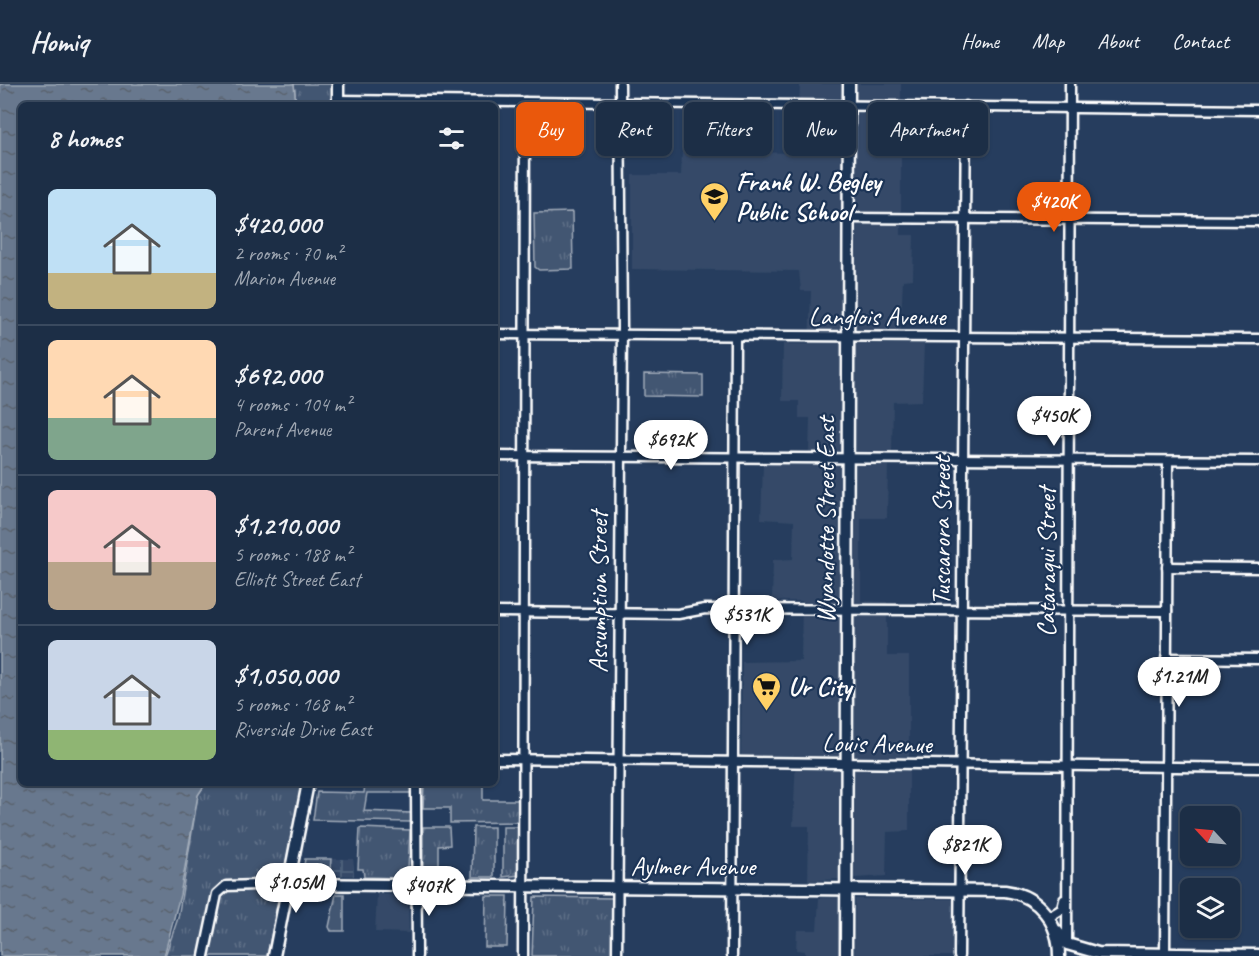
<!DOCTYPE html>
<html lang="en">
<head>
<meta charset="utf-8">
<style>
	body { margin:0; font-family:Caveat,sans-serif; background:#25364d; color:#f1f3f6; height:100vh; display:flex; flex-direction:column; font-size:22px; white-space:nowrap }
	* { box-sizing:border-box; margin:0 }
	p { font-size:20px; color:#a0a8b3 }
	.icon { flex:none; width:33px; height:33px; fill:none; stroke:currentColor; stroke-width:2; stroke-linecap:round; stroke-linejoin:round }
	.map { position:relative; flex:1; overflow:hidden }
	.side { position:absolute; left:18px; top:18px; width:480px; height:684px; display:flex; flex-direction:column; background:#1c2e46; border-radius:9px; box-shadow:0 2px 4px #0004,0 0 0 2px #3a4a5f }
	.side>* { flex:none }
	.guide { position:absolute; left:516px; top:18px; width:570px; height:54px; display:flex; gap:12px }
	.needle { width:39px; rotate:296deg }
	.fabs { position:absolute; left:1180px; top:722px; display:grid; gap:12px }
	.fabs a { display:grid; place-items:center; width:60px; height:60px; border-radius:9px; background:#1c2e46; box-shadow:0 2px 4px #0004,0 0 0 2px #3a4a5f; font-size:30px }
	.price { position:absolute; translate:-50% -51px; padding:0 14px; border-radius:21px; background:#fff; color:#222; font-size:20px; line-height:39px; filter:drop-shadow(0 2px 3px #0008) }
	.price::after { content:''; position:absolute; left:50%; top:36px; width:18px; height:14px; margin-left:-9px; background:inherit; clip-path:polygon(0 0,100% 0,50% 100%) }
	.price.on { background:#ea580c; color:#fff }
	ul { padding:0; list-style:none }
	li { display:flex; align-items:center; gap:18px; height:150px; padding:0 30px }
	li+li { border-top:2px solid #3a4a5f }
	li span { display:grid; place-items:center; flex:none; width:168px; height:120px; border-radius:9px; color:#555 }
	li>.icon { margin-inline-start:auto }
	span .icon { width:72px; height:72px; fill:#fffc; stroke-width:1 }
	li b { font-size:26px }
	h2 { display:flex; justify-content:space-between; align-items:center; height:72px; padding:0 30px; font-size:26px }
	.tag { padding:0 21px; border-radius:9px; background:#1c2e46; box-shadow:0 2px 4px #0004,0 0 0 2px #3a4a5f; font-size:21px; line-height:54px }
	.tag.on { background:#ea580c; color:#fff }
	header { display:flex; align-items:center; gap:36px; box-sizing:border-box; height:84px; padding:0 30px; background:#1c2e46; border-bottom:2px solid #3a4a5f }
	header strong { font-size:28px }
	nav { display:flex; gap:33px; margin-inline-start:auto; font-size:21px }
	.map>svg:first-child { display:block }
	.built { fill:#344a68 }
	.industrial { fill:url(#industrial-grid) }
	.grass { fill:url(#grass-tufts); stroke:#a0aab8; stroke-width:1.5 }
	.water { fill:url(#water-ripples); stroke:#a4aebb; stroke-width:1.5 }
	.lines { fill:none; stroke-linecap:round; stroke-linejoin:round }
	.minor-casing { stroke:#fff; stroke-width:13 }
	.major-casing { stroke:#fff; stroke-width:15 }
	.minor { stroke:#1d3557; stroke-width:8 }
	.major { stroke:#1d3557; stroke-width:10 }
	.labels { text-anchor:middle; stroke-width:4.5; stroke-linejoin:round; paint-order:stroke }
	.poi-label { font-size:26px; font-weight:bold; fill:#fff; stroke:#1d3557; text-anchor:start }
	.street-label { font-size:26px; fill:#fff; stroke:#1d3557 }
</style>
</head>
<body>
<header>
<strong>Homiq</strong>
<nav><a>Home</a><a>Map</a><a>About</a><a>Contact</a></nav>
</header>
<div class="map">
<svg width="1259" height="872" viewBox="0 0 1259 872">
	<defs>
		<pattern id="industrial-grid" width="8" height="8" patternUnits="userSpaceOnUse" patternTransform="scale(1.5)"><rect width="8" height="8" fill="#344a68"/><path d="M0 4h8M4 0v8" fill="none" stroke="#52657f"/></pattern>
		<pattern id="grass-tufts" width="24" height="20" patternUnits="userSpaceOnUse" patternTransform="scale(1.5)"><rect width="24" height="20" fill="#425672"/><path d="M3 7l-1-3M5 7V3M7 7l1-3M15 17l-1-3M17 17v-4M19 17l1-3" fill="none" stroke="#5e6f87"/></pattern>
		<pattern id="water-ripples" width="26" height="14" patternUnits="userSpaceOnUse" patternTransform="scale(1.5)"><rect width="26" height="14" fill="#67788e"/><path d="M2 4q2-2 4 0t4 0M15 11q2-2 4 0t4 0" fill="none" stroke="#5a626d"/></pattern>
	</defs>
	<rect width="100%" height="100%" fill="#263d5e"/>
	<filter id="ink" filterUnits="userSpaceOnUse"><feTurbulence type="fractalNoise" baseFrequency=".0167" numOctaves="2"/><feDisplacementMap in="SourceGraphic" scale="12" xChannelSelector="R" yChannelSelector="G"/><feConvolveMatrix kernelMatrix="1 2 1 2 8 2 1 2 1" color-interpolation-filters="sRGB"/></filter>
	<g filter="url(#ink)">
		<!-- built -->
		<g class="built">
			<path d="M800,0H901V151H914L913,195L903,196L900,258L924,259L922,317L893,318L892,369L809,368L810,334H799V317H782L783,260H809L811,207H801L799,187L632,185V91H681L682,67L797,69Z"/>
			<path d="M888,380L887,434H861V517L887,518V572H909V747L887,748L886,792L808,797L809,742H793L796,672L741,671L742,578L801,577L802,517H772L773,476L793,475L794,437L761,435L763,381Z"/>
			<path d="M377,810L408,811L409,849L375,848Z"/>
			<path d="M839,813L838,872H805V867L796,866L797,846H817L819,814Z"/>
			<path d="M855,815H955L954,872H854Z"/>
		</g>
		<!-- industrial -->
		<path class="industrial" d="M331,775H353L354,792L330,791Z"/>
		<!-- grass -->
		<g class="grass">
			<path d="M294,0H334V21H296Z"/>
			<path d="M572,128L573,185L539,186L535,183L534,129Z"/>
			<path d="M644,290L703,291V313L644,312Z"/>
			<path d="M206,699H302L267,872H165L178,834L198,711Z"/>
			<path d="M365,699H411V709H367L364,727L411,729V738L313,736L317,708L364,709Z"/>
			<path d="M424,699H483V716H521V738L450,739V724H423Z"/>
			<path d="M423,743H449L450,761L439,762V792L427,793L423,789Z"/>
			<path d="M473,743H494V793H472Z"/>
			<path d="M503,743H520V791L503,793Z"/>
			<path d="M360,744L410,746L408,786H399L398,794L364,793L363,785H358Z"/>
			<path d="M305,775H331L330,791L306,790L303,787Z"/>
			<path d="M336,810H344V847H331L329,843Z"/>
			<path d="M486,812H508L507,863H485Z"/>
			<path d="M534,813L613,814L614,872H532Z"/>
		</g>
		<!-- water -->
		<path class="water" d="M0,0H294L296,21H21V699H206L198,711L180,811L164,872H0Z"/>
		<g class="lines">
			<defs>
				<g id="minor">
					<path d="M338,16L1259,26"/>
					<path d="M849,134L1259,137"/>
					<path d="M495,250L1259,255"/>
					<path d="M495,372L1259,377"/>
					<path d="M1167,483L1259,484"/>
					<path d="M495,528L678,530L705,525L1167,527"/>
					<path d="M1166,574L1259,575"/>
					<path d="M495,675L1259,684"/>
					<path d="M416,699L417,872"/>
					<path d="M1049,833L1062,825L1064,816"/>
					<path d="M1067,860L1070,0"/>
					<path d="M204,872L217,810L226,802L287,800"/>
					<path d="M523,872L525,18"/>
					<path d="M617,872L622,243L620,0"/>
					<path d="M732,872L735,252"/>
					<path d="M959,872L966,22"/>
					<path d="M1165,872L1168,377"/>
				</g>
				<g id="major">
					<path d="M338,0V21"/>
					<path d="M287,800L1005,807C1039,811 1059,839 1059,872"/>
					<path d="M1057,847L1067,860L1098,869L1259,871"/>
					<path d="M274,872L308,699"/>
					<path d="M846,872L849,0"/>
				</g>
			</defs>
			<!-- minor casing -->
			<use href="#minor" class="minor-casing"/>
			<!-- major casing -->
			<use href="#major" class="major-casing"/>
			<!-- minor -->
			<use href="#minor" class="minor"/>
			<!-- major -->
			<use href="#major" class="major"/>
		</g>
	</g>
	<!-- icons -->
	<defs>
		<symbol id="school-pin" viewBox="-11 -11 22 30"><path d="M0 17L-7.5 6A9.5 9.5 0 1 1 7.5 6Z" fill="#ffd166" stroke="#1d3557"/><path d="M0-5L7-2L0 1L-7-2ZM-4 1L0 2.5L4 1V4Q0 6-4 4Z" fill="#111"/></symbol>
		<symbol id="supermarket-pin" viewBox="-11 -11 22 30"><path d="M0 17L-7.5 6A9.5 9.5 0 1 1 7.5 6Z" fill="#ffd166" stroke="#1d3557"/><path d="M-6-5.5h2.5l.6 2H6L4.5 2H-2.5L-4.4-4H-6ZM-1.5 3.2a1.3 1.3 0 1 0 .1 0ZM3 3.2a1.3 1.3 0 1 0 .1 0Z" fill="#111"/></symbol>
	</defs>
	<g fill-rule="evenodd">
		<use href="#school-pin" x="698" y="96" width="33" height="45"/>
		<use href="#supermarket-pin" x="750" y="586" width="33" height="45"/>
	</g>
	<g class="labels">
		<!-- poi labels -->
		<g class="poi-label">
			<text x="736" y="106">Frank W. Begley<tspan x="736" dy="30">Public School</tspan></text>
			<text x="788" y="611">Ur City</text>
		</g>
		<!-- street labels -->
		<g class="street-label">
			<text x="877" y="241">Langlois Avenue</text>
			<text transform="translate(825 436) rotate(-90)" y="9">Wyandotte Street East</text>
			<text transform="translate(941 447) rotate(-90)" y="9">Tuscarora Street</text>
			<text transform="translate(1046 478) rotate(-90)" y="9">Cataraqui Street</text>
			<text transform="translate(598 508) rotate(-90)" y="9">Assumption Street</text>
			<text transform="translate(877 659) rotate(1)" y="9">Louis Avenue</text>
			<text x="693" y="791">Aylmer Avenue</text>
		</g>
	</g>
</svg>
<div class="fabs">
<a><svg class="needle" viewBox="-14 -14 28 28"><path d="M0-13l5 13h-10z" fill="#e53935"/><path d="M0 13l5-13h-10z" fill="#a0a8b3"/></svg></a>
<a><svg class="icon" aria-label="layers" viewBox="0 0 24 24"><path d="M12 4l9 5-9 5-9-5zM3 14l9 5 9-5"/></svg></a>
</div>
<b class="price on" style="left:1054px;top:149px">$420K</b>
<b class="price" style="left:1054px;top:363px">$450K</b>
<b class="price" style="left:671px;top:387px">$692K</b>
<b class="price" style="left:747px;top:562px">$531K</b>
<b class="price" style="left:1179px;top:624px">$1.21M</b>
<b class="price" style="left:965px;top:792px">$821K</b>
<b class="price" style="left:296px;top:830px">$1.05M</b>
<b class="price" style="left:429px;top:833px">$407K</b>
<div class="guide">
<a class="tag on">Buy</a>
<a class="tag">Rent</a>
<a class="tag">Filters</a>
<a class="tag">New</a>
<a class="tag">Apartment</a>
</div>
<section class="side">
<h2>8 homes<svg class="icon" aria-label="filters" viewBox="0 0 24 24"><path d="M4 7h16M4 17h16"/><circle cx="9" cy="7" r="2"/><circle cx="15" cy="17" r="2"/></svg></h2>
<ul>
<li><span style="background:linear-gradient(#bfe0f5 70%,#c2b280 0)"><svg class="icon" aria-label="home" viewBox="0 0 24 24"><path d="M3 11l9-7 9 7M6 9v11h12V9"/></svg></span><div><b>$420,000</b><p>2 rooms · 70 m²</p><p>Marion Avenue</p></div></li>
<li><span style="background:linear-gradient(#ffd9b3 65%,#7fa58c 0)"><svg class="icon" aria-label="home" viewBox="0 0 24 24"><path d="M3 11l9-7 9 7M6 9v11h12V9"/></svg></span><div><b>$692,000</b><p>4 rooms · 104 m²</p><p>Parent Avenue</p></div></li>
<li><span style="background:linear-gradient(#f6c9c9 60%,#b9a48a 0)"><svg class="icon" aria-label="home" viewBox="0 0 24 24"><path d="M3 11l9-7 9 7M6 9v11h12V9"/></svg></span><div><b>$1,210,000</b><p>5 rooms · 188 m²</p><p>Elliott Street East</p></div></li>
<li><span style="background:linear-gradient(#c9d6e8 75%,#8fb573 0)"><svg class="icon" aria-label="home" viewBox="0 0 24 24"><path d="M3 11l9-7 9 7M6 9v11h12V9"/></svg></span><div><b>$1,050,000</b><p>5 rooms · 168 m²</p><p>Riverside Drive East</p></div></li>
</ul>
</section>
</div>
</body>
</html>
